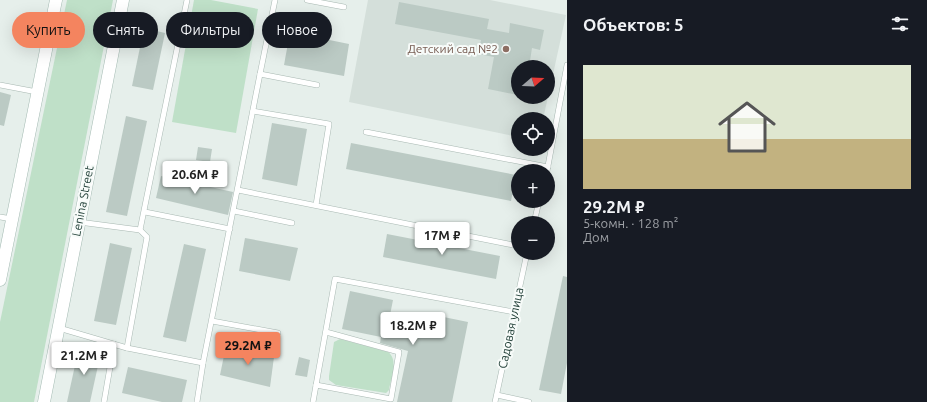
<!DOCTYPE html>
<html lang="ru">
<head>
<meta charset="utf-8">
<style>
	body { margin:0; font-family:Ubuntu,sans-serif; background:#242831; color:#f1f3f6; height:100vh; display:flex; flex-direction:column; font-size:15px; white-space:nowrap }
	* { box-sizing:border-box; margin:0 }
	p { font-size:13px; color:#9ea1a6 }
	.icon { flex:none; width:22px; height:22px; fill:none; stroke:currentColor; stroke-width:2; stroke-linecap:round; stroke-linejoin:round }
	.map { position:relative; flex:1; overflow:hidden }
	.panel { display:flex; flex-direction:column; background:#171b24; width:360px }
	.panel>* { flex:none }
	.banner { position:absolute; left:12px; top:12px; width:380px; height:36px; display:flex; gap:8px }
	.needle { width:26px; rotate:71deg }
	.controls { position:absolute; left:511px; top:60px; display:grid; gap:8px }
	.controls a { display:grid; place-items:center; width:44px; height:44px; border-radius:50%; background:#171b24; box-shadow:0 4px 16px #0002; font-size:20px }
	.price { position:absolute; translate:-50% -34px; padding:0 9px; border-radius:4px; background:#fff; color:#222; font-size:13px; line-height:26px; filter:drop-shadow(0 1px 2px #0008) }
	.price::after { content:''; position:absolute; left:50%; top:24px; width:12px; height:9px; margin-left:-6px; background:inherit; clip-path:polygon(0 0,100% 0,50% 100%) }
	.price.on { background:#f4845f; color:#111 }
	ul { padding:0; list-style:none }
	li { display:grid; align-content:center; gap:8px; height:212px; padding:0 16px }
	li span { display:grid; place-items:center; height:124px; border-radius:0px; color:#555 }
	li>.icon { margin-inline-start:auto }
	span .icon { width:72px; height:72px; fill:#fffc; stroke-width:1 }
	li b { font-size:17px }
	h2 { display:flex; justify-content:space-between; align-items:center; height:48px; padding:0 16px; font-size:17px }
	.pill { padding:0 14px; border-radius:18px; background:#171b24; box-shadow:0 4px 16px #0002; font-size:14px; line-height:36px }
	.pill.on { background:#f4845f; color:#111 }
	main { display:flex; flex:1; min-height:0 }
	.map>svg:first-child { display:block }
	.built { fill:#d4dfda }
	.green { fill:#bfe0c8 }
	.building { fill:#bbcac4 }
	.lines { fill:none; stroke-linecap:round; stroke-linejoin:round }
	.service-casing { stroke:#a8b8b2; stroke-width:6 }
	.secondary-casing { stroke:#a4bbb3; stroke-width:13 }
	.service { stroke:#fff; stroke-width:5 }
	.secondary { stroke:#fff; stroke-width:12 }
	.education-dot { fill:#8d6e63; stroke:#f7fbf9; stroke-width:1.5 }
	.labels { text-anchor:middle; stroke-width:4; stroke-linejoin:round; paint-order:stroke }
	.education-label { font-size:12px; fill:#785e54; stroke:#f7fbf9; text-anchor:end }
	.street-label { font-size:12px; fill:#24423a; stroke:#f7fbf9 }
</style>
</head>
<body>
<main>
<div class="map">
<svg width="567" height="402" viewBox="0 0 567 402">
	<rect width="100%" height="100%" fill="#e6efeb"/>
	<!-- built -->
	<path class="built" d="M368,0H490L566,15L548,97V67H518V97H548L543,119H518V137L349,102Z"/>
	<!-- green -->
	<g class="green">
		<path d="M67,0H113L34,402H0V322Z"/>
		<path d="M194,0H211L258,9L236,133L172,122Z"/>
		<path d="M340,339L388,352C399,360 391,378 389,390L386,393L336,385L329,380V376L334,342Z"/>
	</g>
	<!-- building -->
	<g class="building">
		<path d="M399,2L489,19L487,29L509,33L510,23L544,30L540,50L532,48L529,67H518V95L488,89L494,57L478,54L481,40L395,24Z"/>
		<path d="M144,28L165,33L153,90L132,86Z"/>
		<path d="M290,32L349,44L344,76L284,65Z"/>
		<path d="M0,92L11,95L4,126L0,125Z"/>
		<path d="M126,116L147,121L127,216L106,212Z"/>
		<path d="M272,123L307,129L297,186L262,179Z"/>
		<path d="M351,143L516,175L511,201L346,169Z"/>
		<path d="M198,147L212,149L210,162L196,160Z"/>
		<path d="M161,176L233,192L228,215L156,198Z"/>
		<path d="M387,234L500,256L496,279L383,257Z"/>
		<path d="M245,238L298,248L290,281L239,271Z"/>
		<path d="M110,243L132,248L116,325L94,321Z"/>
		<path d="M184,244L206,249L186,342L163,337Z"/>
		<path d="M563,276L567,277V363L561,394L539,390Z"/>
		<path d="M350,291L393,300L390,315L422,321L424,313L468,322L452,402H397L408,351L380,343L381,337L342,329Z"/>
		<path d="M226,346L274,357L270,387L220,375Z"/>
		<path d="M79,347L101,352L90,402H67Z"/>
		<path d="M299,357L310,360L307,377L295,375Z"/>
		<path d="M128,367L187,380L182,402H162L122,393Z"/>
	</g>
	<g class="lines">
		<defs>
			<g id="service">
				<path d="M275,0L260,74L317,85"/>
				<path d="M307,0L344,7"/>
				<path d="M0,85L37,92"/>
				<path d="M253,111L329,124L316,205"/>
				<path d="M366,132L548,167"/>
				<path d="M547,171L567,65"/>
				<path d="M238,190L518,246"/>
				<path d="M234,211L292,223"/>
				<path d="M145,212L230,229"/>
				<path d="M0,217L12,219"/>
				<path d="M79,222L140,230L187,0"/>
				<path d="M534,223L539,201"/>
				<path d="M212,321L278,333"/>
				<path d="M59,328L127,348L203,363L260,74"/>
				<path d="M127,348L147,237L140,230"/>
				<path d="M316,385L391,399L399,352L326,332"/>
				<path d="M497,395L529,402"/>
				<path d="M104,402L114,344"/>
				<path d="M197,402L203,363"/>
				<path d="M313,402L335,279L514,312"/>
				<path d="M495,402L527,253"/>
			</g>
			<g id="secondary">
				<path d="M0,280L56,0"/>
				<path d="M44,402L123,0"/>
			</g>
		</defs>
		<!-- service casing -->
		<use href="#service" class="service-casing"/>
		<!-- secondary casing -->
		<use href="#secondary" class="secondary-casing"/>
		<!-- service -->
		<use href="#service" class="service"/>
		<!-- secondary -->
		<use href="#secondary" class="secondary"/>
	</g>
	<!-- markers -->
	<circle class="education-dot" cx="506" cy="49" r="4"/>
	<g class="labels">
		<!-- education labels -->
		<g class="education-label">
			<text x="498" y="53">Детский сад №2</text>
		</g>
		<!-- street labels -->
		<g class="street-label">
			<text transform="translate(83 201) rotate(-79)" y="4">Lenina Street</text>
			<text transform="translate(511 328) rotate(-78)" y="4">Садовая улица</text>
		</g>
	</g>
</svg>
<div class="controls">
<a><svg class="needle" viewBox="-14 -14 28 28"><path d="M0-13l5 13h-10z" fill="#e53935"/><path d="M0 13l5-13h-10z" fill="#9ea1a6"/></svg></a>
<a><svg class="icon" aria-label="locate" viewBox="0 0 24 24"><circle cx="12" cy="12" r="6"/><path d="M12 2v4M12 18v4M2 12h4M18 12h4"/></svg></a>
<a>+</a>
<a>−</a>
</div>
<b class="price" style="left:195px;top:195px">20.6M ₽</b>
<b class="price" style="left:442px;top:256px">17M ₽</b>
<b class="price" style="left:413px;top:346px">18.2M ₽</b>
<b class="price on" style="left:248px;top:366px">29.2M ₽</b>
<b class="price" style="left:84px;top:376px">21.2M ₽</b>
<div class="banner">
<a class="pill on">Купить</a>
<a class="pill">Снять</a>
<a class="pill">Фильтры</a>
<a class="pill">Новое</a>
</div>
</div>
<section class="panel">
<h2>Объектов: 5<svg class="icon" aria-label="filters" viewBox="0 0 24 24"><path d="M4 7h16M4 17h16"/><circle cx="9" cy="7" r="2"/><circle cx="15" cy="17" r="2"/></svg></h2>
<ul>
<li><span style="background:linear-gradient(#dfe7d0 60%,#c2b280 0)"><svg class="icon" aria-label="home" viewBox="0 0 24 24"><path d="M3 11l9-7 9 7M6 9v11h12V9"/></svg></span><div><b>29.2M ₽</b><p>5-комн. · 128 m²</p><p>Дом</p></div></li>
</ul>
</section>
</main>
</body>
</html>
